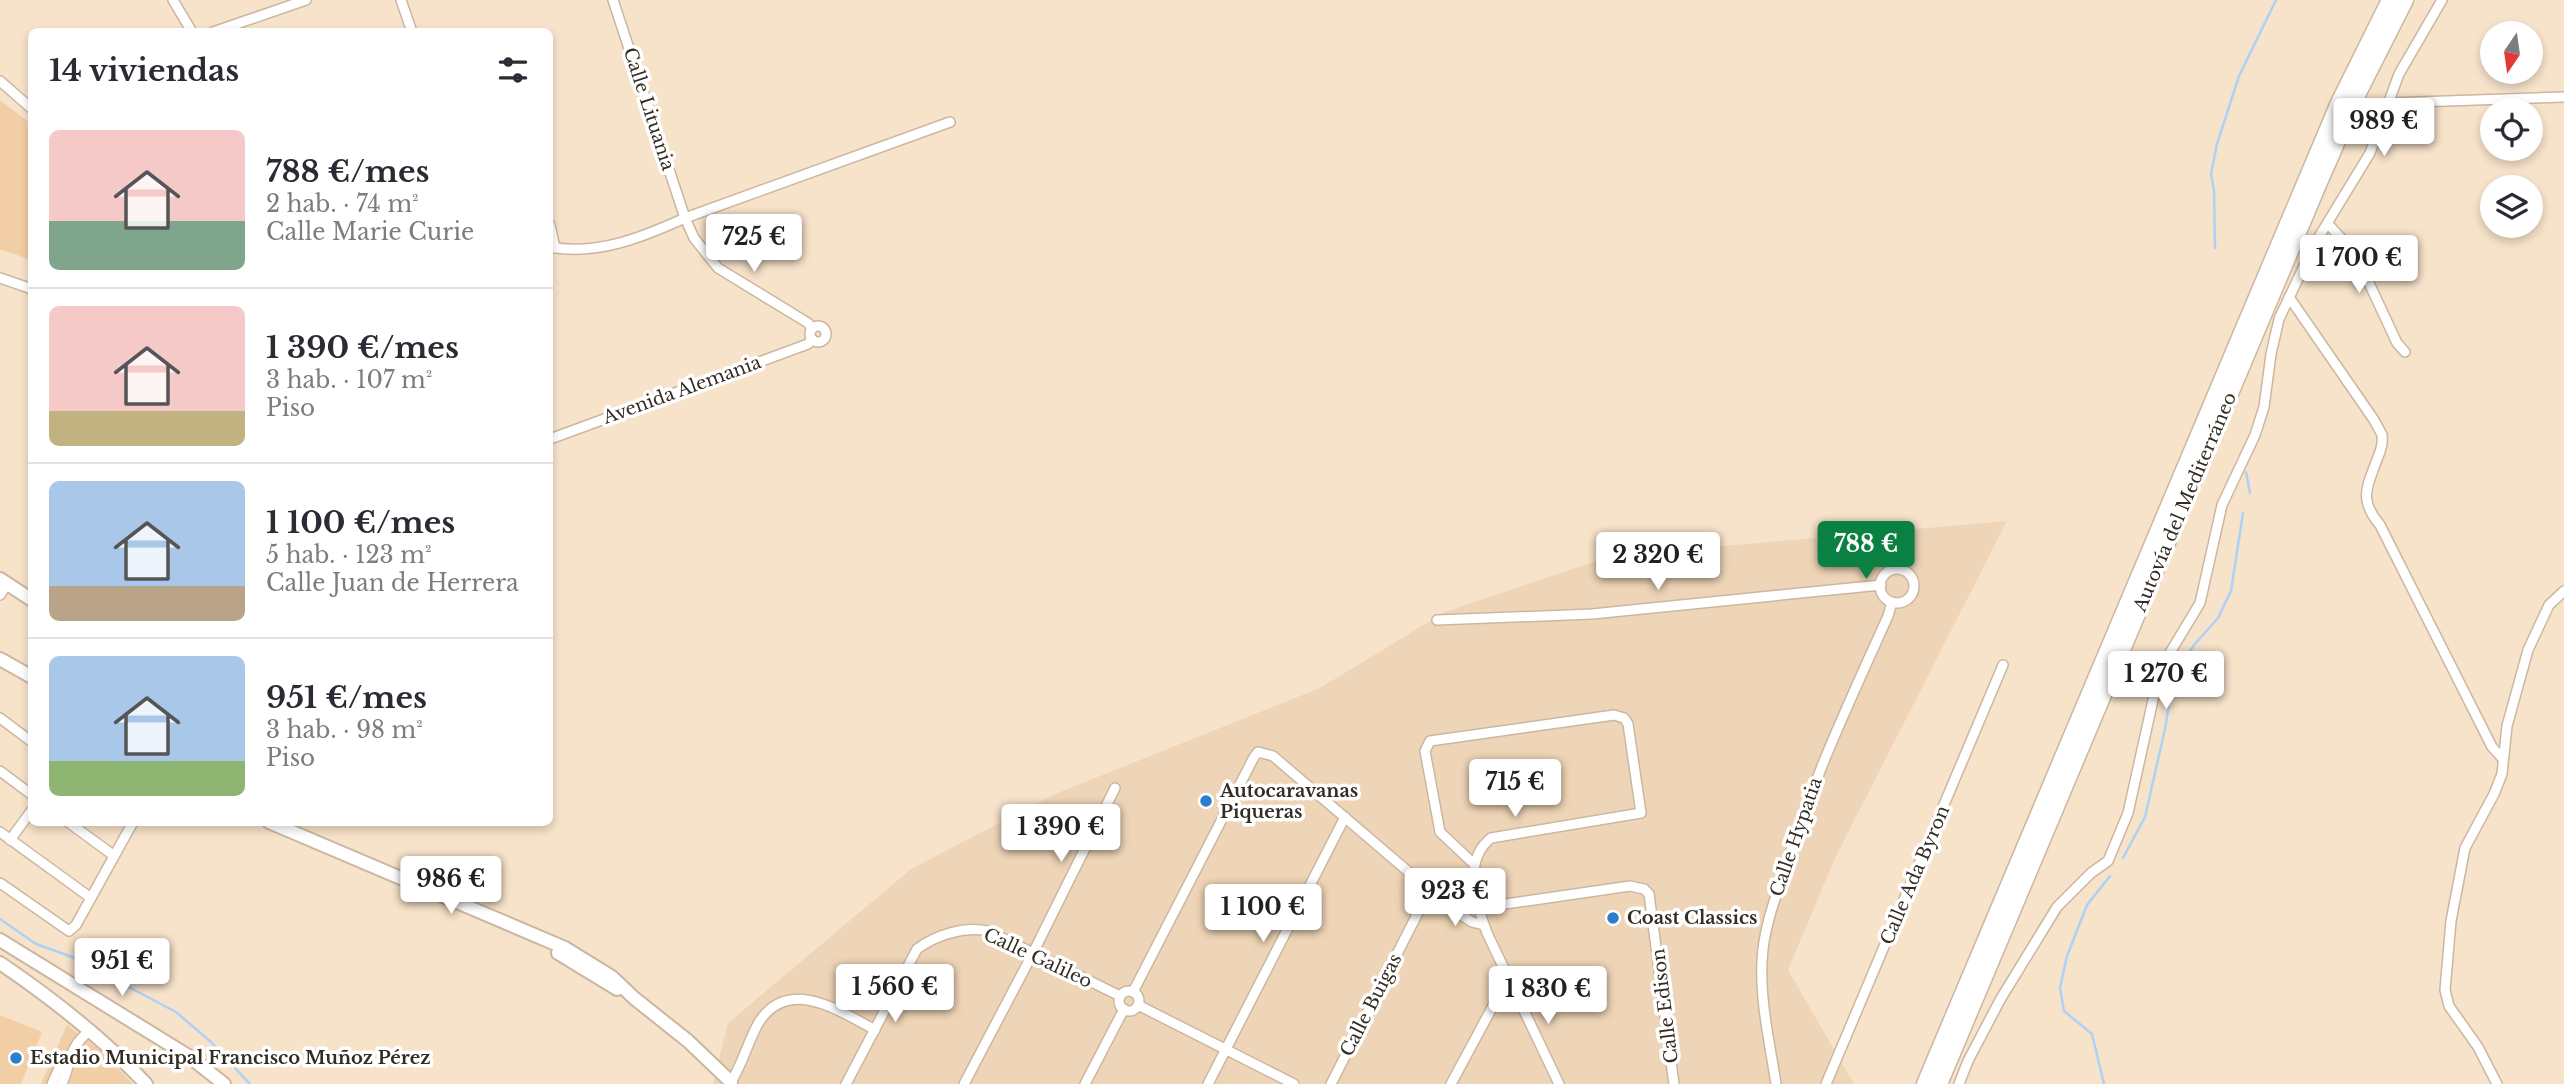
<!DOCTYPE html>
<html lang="es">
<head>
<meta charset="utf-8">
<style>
	body { margin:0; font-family:"Libre Baskerville",serif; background:#f2f2f3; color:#2b2b33; height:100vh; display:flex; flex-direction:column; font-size:26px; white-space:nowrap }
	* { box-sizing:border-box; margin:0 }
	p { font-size:23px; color:#7c7c81 }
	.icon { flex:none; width:38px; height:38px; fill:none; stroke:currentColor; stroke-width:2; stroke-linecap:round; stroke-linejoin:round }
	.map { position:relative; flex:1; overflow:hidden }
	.sheet { position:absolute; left:28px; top:28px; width:525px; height:798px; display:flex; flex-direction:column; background:#fff; border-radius:10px; box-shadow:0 4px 10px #0003 }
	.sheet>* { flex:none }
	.needle { width:46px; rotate:193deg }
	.fabs { position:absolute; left:2480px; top:21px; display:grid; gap:14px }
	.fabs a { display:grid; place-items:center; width:63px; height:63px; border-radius:50%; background:#fff; box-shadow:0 4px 10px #0003; font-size:35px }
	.price { position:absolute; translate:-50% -60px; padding:0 16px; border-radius:7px; background:#fff; color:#222; font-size:23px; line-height:46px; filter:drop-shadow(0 2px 4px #0008) }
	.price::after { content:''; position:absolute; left:50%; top:42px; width:21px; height:16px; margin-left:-10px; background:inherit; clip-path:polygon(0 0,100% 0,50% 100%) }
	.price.active { background:#0b8043; color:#fff }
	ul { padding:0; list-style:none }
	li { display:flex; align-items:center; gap:21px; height:175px; padding:0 21px }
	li+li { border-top:2px solid #e1e1e2 }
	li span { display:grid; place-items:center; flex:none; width:196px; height:140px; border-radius:10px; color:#555 }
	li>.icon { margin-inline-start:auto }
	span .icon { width:84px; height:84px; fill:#fffc; stroke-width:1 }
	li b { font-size:30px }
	h2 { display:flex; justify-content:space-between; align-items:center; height:84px; padding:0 21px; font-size:30px }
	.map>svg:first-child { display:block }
	.built { fill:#efd5b7 }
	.green { fill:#f1cea5 }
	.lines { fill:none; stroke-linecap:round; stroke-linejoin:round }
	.stream { stroke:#aed1f7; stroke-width:2.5 }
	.street-casing { stroke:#cbb7a0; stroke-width:12 }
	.secondary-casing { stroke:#cbb7a0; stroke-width:16 }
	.highway-casing { stroke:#cbb7a0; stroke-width:19 }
	.street { stroke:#fff; stroke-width:9 }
	.secondary { stroke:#fff; stroke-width:12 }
	.highway { stroke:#fff; stroke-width:16 }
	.poi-dot { fill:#2b7ecd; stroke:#fff; stroke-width:2.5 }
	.labels { text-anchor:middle; stroke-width:7; stroke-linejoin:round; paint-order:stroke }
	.street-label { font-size:18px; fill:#342d23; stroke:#fff }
	.poi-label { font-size:18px; font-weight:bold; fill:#342d23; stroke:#fff; text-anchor:start }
</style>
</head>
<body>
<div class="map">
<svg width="2564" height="1084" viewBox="0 0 2564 1084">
	<rect width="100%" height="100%" fill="#f7e2ca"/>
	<!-- built -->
	<path class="built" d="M2007,521L1835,858L1788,970L1854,1084H713L728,1023L911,869L1055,794L1320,688L1445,612L1611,556Z"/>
	<!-- green -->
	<g class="green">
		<path d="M0,100L31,124V260L0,249Z"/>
		<path d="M0,1015L42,1032L21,1084H0Z"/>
		<path d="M67,1025L101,1051L133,1084H41Z"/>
	</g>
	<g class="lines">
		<!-- stream -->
		<g class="stream">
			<path d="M2215,248L2214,190L2211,174L2217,144L2239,76L2276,0"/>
			<path d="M2246,472L2250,493"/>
			<path d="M2123,858L2145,817L2165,729L2173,678L2194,645L2218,618L2231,591L2243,513"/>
			<path d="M0,919L36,944L72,957L176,1012L211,1042L250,1084"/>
			<path d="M2104,1084L2092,1034L2064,1011L2060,988L2067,956L2087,905L2110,876"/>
		</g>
		<defs>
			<g id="street">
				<path d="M173,0L192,32"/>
				<path d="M401,0L412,32"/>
				<path d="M613,0L685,218L694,238L718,268L808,323L812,329"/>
				<path d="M213,32L306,0"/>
				<path d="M0,81L32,109"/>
				<path d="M2388,103L2564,97"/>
				<path d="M2328,224L2355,253L2397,343L2405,352"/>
				<path d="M550,225L555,248"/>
				<path d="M550,247C597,256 643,237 685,218L950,122"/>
				<path d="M0,278L32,289"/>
				<path d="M2289,297L2374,420C2376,424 2380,430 2382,435C2383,442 2381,450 2378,457C2367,487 2358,499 2380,525L2492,747L2503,759"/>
				<circle cx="818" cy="334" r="8"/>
				<path d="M550,439L808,344L812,339"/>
				<circle cx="1897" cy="586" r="17"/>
				<path d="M0,595L7,584"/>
				<path d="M1437,620L1592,614L1881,585"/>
				<path d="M0,718L32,742"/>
				<path d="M0,771L32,795"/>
				<path d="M68,822L113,855"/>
				<path d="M0,832L91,898"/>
				<path d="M10,840L32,810"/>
				<path d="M1474,864L1440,832L1425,751L1430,741L1614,715L1624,718L1628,724L1641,813L1491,838C1462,861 1476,903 1487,933L1559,1084"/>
				<path d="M0,883L69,931L76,925L133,822"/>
				<path d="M1445,901L1468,908H1478L1630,886L1644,889L1649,894L1674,1084"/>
				<circle cx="1129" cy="1001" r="10"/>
				<path d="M1133,992L1254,757L1258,752L1273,756L1452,909L1472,922L1484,925"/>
				<path d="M1138,1005L1294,1084"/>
				<path d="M731,1082C743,1063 748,1041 759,1022C789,976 840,1011 875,1030"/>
				<path d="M52,1084L60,1066L68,1060"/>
				<path d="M62,1084C73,1059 66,1051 90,1030"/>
				<path d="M846,1084L917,949C936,935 964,926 988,931L1120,996"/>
				<path d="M964,1084L1033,953L1115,788"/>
				<path d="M1085,1084L1124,1009"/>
				<path d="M1208,1084L1345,817"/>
				<path d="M1331,1084L1430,889"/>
				<path d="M1451,1084L1508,978"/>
				<path d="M1776,1084C1770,1044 1760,1002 1762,962C1763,930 1775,899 1785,869C1812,781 1850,700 1888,616L1892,602"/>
				<path d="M1826,1084L2003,665"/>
				<path d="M1959,1084L1968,1061L2000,1000L2057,907L2091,873L2108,861L2128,813L2155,691L2165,661L2200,603L2222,505L2255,435L2264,407L2271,354L2279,319L2314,245L2370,153L2399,74L2442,0"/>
				<path d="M2497,1084L2478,1047L2449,1006L2445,990L2451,921L2465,848L2494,794L2502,774L2507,726L2528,650L2549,605L2564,591"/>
			</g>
			<g id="secondary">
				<path d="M0,579L32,600"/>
				<path d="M0,659L32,677"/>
				<path d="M269,822L565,948L612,977L634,998L688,1041L731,1082"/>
				<path d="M0,940L190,1057L224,1084"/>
				<path d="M558,953L617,989"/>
				<path d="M0,963C53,999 102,1037 146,1084"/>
			</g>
			<g id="highway">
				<path d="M1925,1084L2339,103L2390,0"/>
				<path d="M1939,1084L2317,187L2359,91L2405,0"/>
			</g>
		</defs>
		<!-- street casing -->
		<use href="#street" class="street-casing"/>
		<!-- secondary casing -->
		<use href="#secondary" class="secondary-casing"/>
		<!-- highway casing -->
		<use href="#highway" class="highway-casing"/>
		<!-- street -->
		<use href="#street" class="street"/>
		<!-- secondary -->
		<use href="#secondary" class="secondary"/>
		<!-- highway -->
		<use href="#highway" class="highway"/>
	</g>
	<!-- markers -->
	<g class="poi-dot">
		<circle cx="1206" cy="801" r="7"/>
		<circle cx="1613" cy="918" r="7"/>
		<circle cx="16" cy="1058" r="7"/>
	</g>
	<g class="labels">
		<!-- street labels -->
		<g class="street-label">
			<text transform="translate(649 109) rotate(72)" y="6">Calle Lituania</text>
			<text transform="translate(682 390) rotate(-20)" y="6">Avenida Alemania</text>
			<text transform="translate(2185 502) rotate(-67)" y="6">Autovía del Mediterráneo</text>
			<text transform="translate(1796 837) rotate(-71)" y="6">Calle Hypatia</text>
			<text transform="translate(1915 875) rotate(-67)" y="6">Calle Ada Byron</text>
			<text transform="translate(1038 958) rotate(25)" y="6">Calle Galileo</text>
			<text transform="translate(1371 1005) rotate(-63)" y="6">Calle Buigas</text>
			<text transform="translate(1665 1006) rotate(-97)" y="6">Calle Edison</text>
		</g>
		<!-- poi labels -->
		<g class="poi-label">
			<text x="1220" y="797">Autocaravanas<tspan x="1220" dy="21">Piqueras</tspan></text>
			<text x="1627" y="924">Coast Classics</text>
			<text x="30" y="1064">Estadio Municipal Francisco Muñoz Pérez</text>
		</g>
	</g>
</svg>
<div class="fabs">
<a><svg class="needle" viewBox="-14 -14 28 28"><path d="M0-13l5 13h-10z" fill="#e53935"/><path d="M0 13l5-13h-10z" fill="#7c7c81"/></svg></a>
<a><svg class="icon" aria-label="locate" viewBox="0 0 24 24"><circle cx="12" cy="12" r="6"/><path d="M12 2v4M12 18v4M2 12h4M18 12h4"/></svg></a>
<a><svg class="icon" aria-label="layers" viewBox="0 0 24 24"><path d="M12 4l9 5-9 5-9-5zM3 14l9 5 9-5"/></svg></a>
</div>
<b class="price" style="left:2384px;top:158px">989 €</b>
<b class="price" style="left:754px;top:274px">725 €</b>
<b class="price" style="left:2359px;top:295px">1 700 €</b>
<b class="price active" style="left:1866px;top:581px">788 €</b>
<b class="price" style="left:1658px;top:592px">2 320 €</b>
<b class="price" style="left:2166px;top:711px">1 270 €</b>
<b class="price" style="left:1515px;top:819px">715 €</b>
<b class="price" style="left:1061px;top:864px">1 390 €</b>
<b class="price" style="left:451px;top:916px">986 €</b>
<b class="price" style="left:1455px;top:928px">923 €</b>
<b class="price" style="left:1263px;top:944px">1 100 €</b>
<b class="price" style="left:122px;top:998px">951 €</b>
<b class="price" style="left:895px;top:1024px">1 560 €</b>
<b class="price" style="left:1548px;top:1026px">1 830 €</b>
<section class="sheet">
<h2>14 viviendas<svg class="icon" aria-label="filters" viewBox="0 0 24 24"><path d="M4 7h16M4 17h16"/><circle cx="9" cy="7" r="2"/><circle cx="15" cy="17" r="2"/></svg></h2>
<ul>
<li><span style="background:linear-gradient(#f6c9c9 65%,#7fa58c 0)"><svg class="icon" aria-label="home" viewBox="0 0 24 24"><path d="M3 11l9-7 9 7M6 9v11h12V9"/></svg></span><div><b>788 €/mes</b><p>2 hab. · 74 m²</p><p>Calle Marie Curie</p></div></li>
<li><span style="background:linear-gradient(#f6c9c9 75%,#c2b280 0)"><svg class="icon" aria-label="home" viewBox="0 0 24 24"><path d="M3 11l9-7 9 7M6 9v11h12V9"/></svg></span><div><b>1 390 €/mes</b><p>3 hab. · 107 m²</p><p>Piso</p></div></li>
<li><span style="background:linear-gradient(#a9c7e8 75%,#b9a48a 0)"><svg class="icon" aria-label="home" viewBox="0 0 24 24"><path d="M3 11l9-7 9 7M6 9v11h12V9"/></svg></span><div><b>1 100 €/mes</b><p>5 hab. · 123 m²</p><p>Calle Juan de Herrera</p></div></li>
<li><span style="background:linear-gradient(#a9c7e8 75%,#8fb573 0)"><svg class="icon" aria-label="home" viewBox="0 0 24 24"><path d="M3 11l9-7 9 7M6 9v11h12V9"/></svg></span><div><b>951 €/mes</b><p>3 hab. · 98 m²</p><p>Piso</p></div></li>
</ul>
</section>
</div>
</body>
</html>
